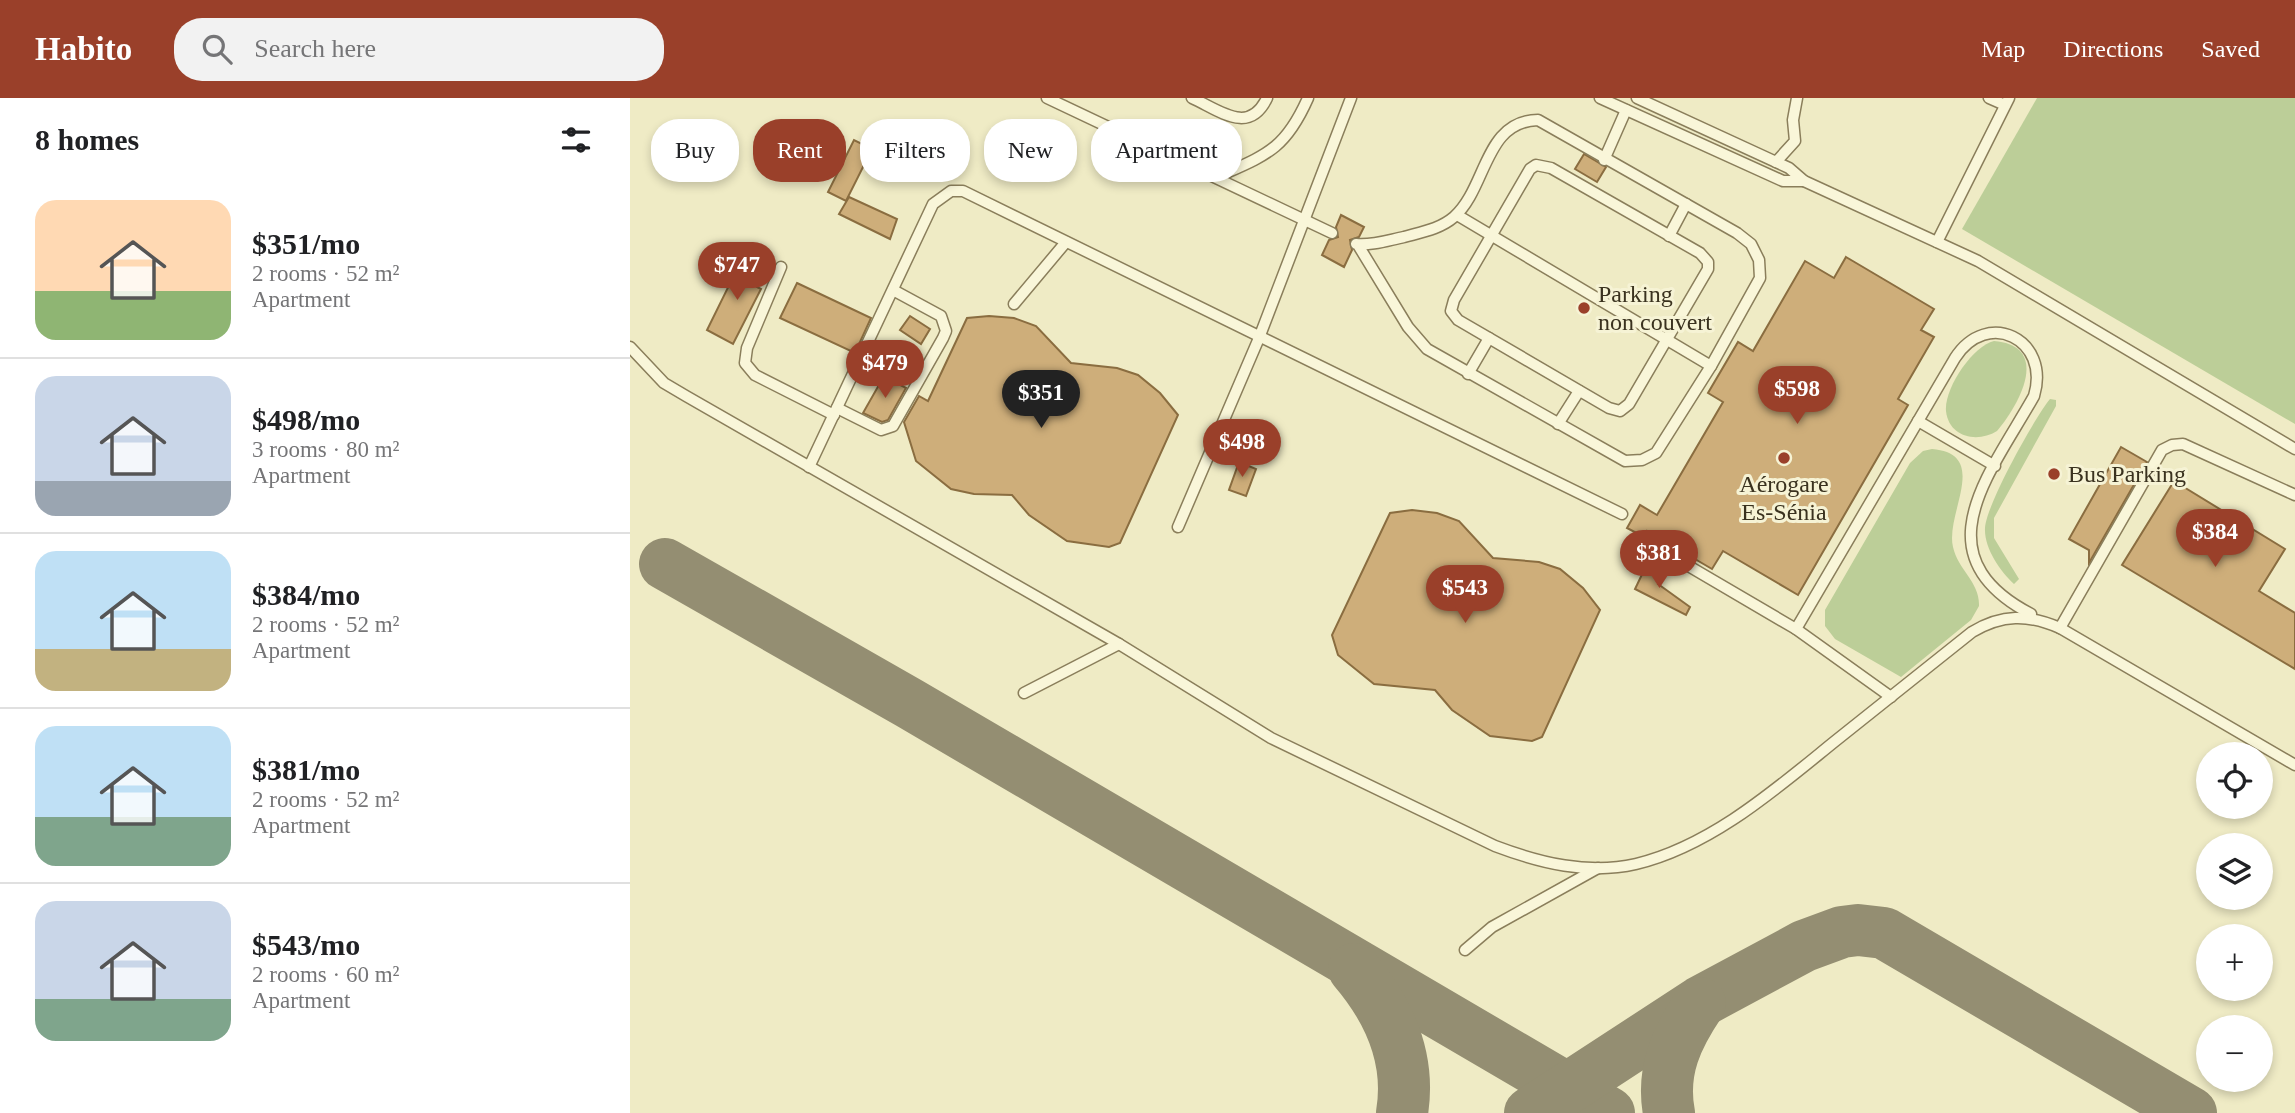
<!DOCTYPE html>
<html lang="en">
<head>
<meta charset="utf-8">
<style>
	body { margin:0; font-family:Georgia,serif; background:#f2f2f2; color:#202124; height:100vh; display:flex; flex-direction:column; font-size:26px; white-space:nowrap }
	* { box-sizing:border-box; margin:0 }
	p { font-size:23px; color:#757577 }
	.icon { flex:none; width:38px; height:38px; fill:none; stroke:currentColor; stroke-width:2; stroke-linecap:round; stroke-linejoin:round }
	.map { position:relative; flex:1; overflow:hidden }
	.sheet { display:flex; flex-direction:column; background:#fff; width:630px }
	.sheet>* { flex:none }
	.banner { position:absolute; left:21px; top:21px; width:665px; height:63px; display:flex; gap:14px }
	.fabs { position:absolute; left:1566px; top:644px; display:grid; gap:14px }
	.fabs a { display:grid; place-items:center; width:77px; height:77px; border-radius:50%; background:#fff; box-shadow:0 4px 10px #0003; font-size:35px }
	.price { position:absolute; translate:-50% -60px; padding:0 16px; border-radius:24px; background:#9a402a; color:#fff; font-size:23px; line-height:46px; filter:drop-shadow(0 2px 4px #0008) }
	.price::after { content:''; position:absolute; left:50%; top:42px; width:21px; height:16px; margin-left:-10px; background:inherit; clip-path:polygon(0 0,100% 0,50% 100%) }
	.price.on { background:#222; color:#fff }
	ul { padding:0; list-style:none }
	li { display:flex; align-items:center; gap:21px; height:175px; padding:0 35px }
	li+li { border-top:2px solid #e0e0e0 }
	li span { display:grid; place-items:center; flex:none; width:196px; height:140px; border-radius:21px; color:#555 }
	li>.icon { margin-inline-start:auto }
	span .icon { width:84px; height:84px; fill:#fffc; stroke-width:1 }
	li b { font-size:30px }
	h2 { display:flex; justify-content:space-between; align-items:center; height:84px; padding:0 35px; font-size:30px }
	.pill { padding:0 24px; border-radius:28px; background:#fff; box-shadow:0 4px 10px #0003; font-size:24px; line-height:63px }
	.pill.on { background:#9a402a; color:#fff }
	header { display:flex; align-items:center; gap:42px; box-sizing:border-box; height:98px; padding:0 35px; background:#9a402a; color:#fff }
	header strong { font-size:33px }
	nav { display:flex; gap:38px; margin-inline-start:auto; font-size:24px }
	.search { width:490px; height:63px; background:#f2f2f2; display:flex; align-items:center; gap:18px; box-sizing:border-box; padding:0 24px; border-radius:28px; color:#757577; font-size:26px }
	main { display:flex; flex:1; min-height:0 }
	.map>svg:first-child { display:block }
	.green { fill:#bcce98 }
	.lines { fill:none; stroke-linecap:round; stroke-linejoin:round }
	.taxiway { stroke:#948e72; stroke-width:52 }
	.building { fill:#ceae7a; stroke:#8a6d40; stroke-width:2 }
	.lane-casing { stroke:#8a7e5b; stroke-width:13 }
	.lane { stroke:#f9f6d9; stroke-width:10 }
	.poi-dot { fill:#9a402a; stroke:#f6f3d5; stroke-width:2.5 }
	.labels { text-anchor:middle; stroke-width:6; stroke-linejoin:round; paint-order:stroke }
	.poi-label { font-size:24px; fill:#3a321f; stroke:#f6f3d5; text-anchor:start }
</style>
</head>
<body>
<header>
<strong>Habito</strong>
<div class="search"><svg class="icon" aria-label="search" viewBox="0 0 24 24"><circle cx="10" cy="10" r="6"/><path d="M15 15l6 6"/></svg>Search here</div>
<nav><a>Map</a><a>Directions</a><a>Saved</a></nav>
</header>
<main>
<section class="sheet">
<h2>8 homes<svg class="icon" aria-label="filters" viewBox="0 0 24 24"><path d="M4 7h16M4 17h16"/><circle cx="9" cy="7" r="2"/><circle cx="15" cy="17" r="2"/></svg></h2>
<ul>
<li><span style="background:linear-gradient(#ffd9b3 65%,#8fb573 0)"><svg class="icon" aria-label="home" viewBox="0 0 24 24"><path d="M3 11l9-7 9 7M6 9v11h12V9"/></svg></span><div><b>$351/mo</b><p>2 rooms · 52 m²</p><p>Apartment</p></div></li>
<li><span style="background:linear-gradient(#c9d6e8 75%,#9aa5b1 0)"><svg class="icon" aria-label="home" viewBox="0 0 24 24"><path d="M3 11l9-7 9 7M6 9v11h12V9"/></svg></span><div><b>$498/mo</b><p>3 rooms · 80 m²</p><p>Apartment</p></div></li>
<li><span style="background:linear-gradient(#bfe0f5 70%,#c2b280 0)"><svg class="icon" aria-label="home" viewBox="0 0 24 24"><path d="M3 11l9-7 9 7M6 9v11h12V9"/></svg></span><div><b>$384/mo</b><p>2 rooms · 52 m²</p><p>Apartment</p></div></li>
<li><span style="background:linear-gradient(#bfe0f5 65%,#7fa58c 0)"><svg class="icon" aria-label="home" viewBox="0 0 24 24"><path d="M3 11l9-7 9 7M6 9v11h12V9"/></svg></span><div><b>$381/mo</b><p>2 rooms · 52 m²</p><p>Apartment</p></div></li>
<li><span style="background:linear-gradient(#c9d6e8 70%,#7fa58c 0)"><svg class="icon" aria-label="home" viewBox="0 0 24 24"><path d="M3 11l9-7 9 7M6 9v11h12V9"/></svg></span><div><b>$543/mo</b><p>2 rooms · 60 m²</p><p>Apartment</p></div></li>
</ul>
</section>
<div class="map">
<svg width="1665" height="1015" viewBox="0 0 1665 1015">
	<rect width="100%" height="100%" fill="#efebc5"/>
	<!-- green -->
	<g class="green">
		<path d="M1407,0H1665V326L1332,131Z"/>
		<path d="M1364,243C1422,248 1389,307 1367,333C1348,345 1319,340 1316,313C1314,290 1343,248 1364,243Z"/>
		<path d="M1420,301L1426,302V308L1364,420V440L1389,481L1384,486C1370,473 1354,450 1355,430C1356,407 1405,319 1420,301Z"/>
		<path d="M1302,351C1361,356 1315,415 1323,449C1328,472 1350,484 1349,508L1341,522L1271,579L1205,541L1195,528V512L1280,365L1293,353Z"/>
	</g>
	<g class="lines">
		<!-- taxiway -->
		<g class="taxiway">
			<path d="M35,466L279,605L979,1015"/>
			<path d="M724,871C759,912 781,960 772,1015"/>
			<path d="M900,1015L1070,904L1174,848L1212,834L1228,832L1254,835L1561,1015"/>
			<path d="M1039,1015C1031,972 1047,939 1070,905"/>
		</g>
	</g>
	<!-- building -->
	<g class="building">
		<path d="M250,36L299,58L288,80L239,57L216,103L198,94L224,42L242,51Z"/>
		<path d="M954,56L976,69L967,84L945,71Z"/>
		<path d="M219,99L267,121L260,141L209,116Z"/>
		<path d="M711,117L734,129L729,139L720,142L722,152L714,169L692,157L699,142L708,139L706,129Z"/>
		<path d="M1216,159L1304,211L1291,232L1304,239L1268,301L1278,307L1168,497L1093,453L1082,471L1017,433L1014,439L997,430L1010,407L1027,417L1093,304L1078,295L1108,244L1123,253L1175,163L1204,180Z"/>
		<path d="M112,161L135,173L127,189L131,191L103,246L77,232Z"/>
		<path d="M167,185L241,220L225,255L150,220Z"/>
		<path d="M280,218L300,231L291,246L270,232Z"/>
		<path d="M359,218L384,220L406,228L441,265L487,270L508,277L530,295L548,317L490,445L479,449L437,443L399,417L382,397L344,396L321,391L286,363L274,324L289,298L298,303L337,220Z"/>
		<path d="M254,278L276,290L258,322L252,324L233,315Z"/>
		<path d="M1491,349L1517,364L1459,465V452L1439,441Z"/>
		<path d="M609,364L626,371L616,398L599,392Z"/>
		<path d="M1544,383L1655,451L1629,493L1665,515V571L1492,467Z"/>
		<path d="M782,412L807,415L829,423L863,460L909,464L930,471L953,490L970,512L912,639L902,643L860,638L822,612L805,592L744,586L708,557L702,537L760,415Z"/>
		<path d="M1017,466L1033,475L1028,486L1060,509L1056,517L1005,491Z"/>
	</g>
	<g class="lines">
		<defs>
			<g id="lane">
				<path d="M417,0L702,135"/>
				<path d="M562,0C589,12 619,38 637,0"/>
				<path d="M970,0L1153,83H1174"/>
				<path d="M1007,0L1159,70L1174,83L1348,163L1665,351"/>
				<path d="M1359,0L1375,7"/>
				<path d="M974,62L996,12"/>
				<path d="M1146,64L1165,43L1163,22L1167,0"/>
				<path d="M906,67L921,70L1070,155L1078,164V171L999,306L990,313L979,310L828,222L821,213L824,202L900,71Z"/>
				<path d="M587,79C636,57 655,52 678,0"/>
				<path d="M827,117L1081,268"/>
				<path d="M1039,138L1056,106"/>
				<path d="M1307,144L1379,0"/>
				<path d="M726,146C741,148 759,142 774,139C792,134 810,131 824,119C857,90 854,23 908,22L1107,135L1121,146L1129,162L1130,180L1081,268L1026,355L1012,362L995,363L797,251L778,229L728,147"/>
				<path d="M151,169L117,250L115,265L125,277L204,317"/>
				<path d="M384,206L436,144"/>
				<path d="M0,249L34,285L56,298L489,546L641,640L865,748C910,765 958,777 1006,766C1081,748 1146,691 1204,644C1250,607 1296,571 1342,534C1372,516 1398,516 1430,530L1665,667"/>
				<path d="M838,276L859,240"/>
				<path d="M207,310L251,332L263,328L313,240L316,233L311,218L263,192"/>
				<path d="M1288,323L1365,368"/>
				<path d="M928,326L949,293"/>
				<path d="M179,369L303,106L321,93H333L992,416"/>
				<path d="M548,429L629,240L721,0"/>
				<path d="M1021,446L1166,531L1261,599"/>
				<path d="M1430,530L1532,352L1542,347L1553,346L1665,397"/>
				<path d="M1166,531L1325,260C1357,210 1421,241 1404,298C1361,375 1288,457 1401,516"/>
				<path d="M394,595L489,546"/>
				<path d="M835,852L862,829L968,770"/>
			</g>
		</defs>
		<!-- lane casing -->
		<use href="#lane" class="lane-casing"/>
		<!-- lane -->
		<use href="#lane" class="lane"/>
	</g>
	<!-- markers -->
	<g class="poi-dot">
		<circle cx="954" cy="210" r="7"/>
		<circle cx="1154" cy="360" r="7"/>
		<circle cx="1424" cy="376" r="7"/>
	</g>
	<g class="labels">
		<!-- poi labels -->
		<g class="poi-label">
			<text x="968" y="204">Parking<tspan x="968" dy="28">non couvert</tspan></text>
			<text x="1438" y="384">Bus Parking</text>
			<text x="1154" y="394" text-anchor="middle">Aérogare<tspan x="1154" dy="28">Es-Sénia</tspan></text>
		</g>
	</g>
</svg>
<div class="fabs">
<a><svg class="icon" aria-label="locate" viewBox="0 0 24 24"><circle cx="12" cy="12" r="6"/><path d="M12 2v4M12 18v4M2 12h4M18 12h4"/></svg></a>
<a><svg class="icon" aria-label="layers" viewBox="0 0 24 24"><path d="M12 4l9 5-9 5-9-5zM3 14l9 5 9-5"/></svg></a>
<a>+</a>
<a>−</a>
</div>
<b class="price" style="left:107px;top:204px">$747</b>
<b class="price" style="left:255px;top:302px">$479</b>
<b class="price" style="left:1167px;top:328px">$598</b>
<b class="price on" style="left:411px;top:332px">$351</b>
<b class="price" style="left:612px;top:381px">$498</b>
<b class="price" style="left:1585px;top:471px">$384</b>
<b class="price" style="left:1029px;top:492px">$381</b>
<b class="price" style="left:835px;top:527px">$543</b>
<div class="banner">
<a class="pill">Buy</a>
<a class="pill on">Rent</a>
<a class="pill">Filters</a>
<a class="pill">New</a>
<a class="pill">Apartment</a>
</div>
</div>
</main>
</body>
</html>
